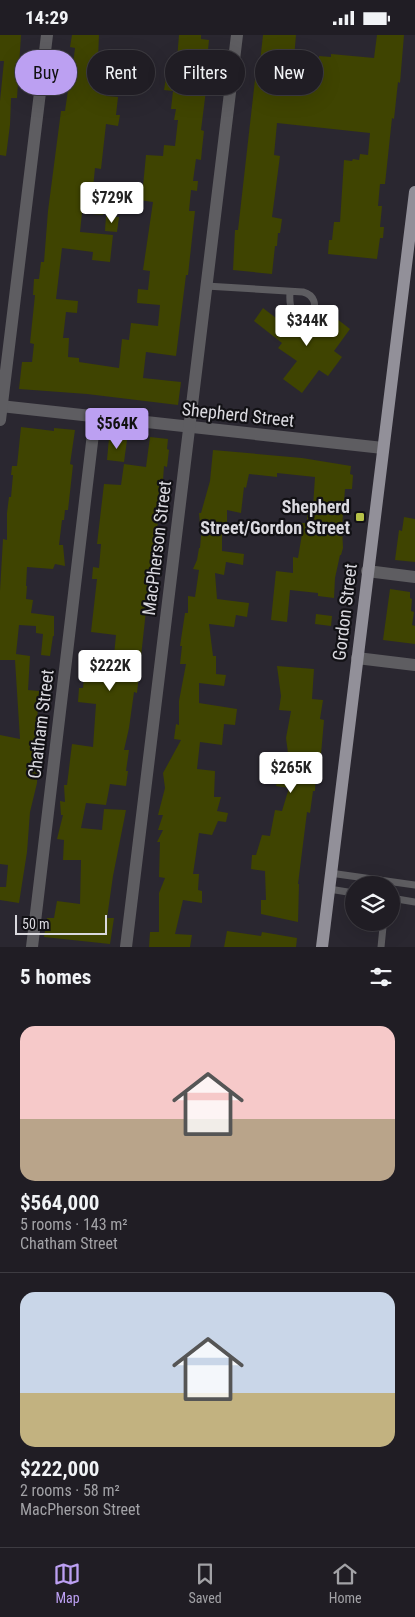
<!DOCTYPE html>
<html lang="en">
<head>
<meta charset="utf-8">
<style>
	body { margin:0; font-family:"Roboto Condensed",sans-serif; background:#28262c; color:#f1f3f6; height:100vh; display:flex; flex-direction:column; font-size:19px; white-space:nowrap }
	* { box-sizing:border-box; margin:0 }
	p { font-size:16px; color:#a2a2a6 }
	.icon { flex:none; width:28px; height:28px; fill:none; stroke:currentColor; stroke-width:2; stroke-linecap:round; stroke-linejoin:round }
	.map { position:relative; height:912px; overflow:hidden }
	.sheet { display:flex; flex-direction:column; background:#201d24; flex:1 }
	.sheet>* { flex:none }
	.banner { position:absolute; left:15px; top:15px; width:385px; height:45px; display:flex; gap:10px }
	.fabs { position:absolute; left:345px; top:841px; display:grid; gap:10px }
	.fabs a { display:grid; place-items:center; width:55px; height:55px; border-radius:50%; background:#201d24; box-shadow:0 5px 20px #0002,0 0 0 1px #3d3b41; font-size:25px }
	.scale { position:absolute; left:15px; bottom:12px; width:92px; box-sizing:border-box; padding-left:5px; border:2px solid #dad9df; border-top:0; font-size:14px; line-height:18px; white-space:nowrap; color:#dad9df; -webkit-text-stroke:4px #121115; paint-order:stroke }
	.price { position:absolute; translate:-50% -42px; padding:0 11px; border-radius:5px; background:#fff; color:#222; font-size:16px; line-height:32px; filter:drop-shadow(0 1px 2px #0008) }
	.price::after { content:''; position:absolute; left:50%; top:30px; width:15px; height:11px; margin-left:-8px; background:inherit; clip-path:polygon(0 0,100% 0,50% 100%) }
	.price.active { background:#bca0f2; color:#111 }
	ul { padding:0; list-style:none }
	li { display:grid; align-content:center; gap:10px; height:265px; padding:0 20px }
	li+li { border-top:1px solid #3d3b41 }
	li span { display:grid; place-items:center; height:155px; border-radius:15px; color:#555 }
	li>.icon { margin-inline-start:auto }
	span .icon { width:90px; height:90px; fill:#fffc; stroke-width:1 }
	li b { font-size:21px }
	h2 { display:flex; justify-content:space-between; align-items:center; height:60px; padding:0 20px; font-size:21px }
	.tag { padding:0 18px; border-radius:22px; background:#201d24; box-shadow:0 5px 20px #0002,0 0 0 1px #3d3b41; font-size:18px; line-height:45px }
	.tag.active { background:#bca0f2; color:#111 }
	.status { display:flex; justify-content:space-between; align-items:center; height:35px; padding:0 25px; background:#201d24; direction:ltr }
	.status svg { height:14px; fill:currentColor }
	.tab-bar { display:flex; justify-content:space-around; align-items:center; height:70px; border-top:1px solid #3d3b41; background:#201d24; font-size:14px; color:#a2a2a6 }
	.tab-bar a { display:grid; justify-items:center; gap:2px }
	.tab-bar .active { color:#bca0f2 }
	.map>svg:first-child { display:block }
	.building { fill:#3f4401 }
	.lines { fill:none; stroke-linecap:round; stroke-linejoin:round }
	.lane { stroke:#5e5d61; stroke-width:7 }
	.street { stroke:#5e5d61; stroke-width:12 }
	.primary { stroke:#929099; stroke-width:12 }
	.poi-dot { fill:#b6c148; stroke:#121115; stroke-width:2 }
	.labels { text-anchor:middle; stroke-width:4.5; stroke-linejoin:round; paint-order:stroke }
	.street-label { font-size:18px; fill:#dad9df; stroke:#121115 }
	.poi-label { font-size:18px; font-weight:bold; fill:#dad9df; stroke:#121115; text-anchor:end }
</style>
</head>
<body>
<div class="status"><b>14:29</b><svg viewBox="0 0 49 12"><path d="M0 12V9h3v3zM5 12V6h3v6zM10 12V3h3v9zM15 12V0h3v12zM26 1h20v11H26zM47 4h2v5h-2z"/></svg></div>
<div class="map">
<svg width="415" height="912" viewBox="0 0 415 912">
	<rect width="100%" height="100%" fill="#2a2730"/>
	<!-- building -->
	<g class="building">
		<path d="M0,0H21L17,63H11L10,90L6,121L0,120V66L4,26H0Z"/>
		<path d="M72,0H99L98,23L110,25L106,61L118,62L116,80H120L118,91L106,89L101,134L95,133L93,153L106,155L103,180L82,178L80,197L113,200L110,227L92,225L93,217L62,213L56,264L78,266L77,278L66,277L63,303H69L68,322L79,323V327L119,333L122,304L129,305L131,288L158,291L160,270L137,268L138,254L148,255L150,236L143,235L153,167L139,165L140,150L143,151L146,120L163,121L164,110L175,111L178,85H174L176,74H171L173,56L164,55L169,24H177L179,0H201V4L209,5L208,15H211L201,95L204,96L202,114L201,125L196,124L193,146H198L197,156L191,155L189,176H195L188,240H186L176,321L146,317L143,343L181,347L178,370L87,359L19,354L22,327H32L34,309L30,308L35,260H33L34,244H39L41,227H44L48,176L61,76H65L68,55H64L65,45L71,46L75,13L70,12Z"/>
		<path d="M263,0H296L294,23L319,25V21L331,22V19L374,23L377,0H404L400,48L398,47L394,84L392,83L385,149H380L378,171H382L380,192H384L383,203H380L377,224L328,219L329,205H332L334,187H340L344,125L352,126L353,124L359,125L360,119L368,120L370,98L277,88L274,120L280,121L272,182L282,184L280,198H278L277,211H275L272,239L233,235L235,195H238L257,27H260Z"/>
		<path d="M106,181L119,182L117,197L105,196Z"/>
		<path d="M263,273L294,297L299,291L314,289L321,294L332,280L350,294L334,316L342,322L328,341L319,335L302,358L283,344L297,326L278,313L282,308L254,286Z"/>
		<path d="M21,392L54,396V393L75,395L70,429L73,430L68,475H65L64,485H62L59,510H63L65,531L55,529L53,534L27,532L26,551H27L26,564L33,565L31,578L54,581V601H53L50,621L41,620L43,599L36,598V591L19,590L16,619L30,621L28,655L39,656L37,687H39L38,703L32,732L38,733L37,748L30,777L27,817L19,868L0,865V852H6L8,830L0,829V700L20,704L15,625H0V556L3,504L7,505V478L9,462H11L13,440H11L12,431H17Z"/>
		<path d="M150,402L168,404L167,414L169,415L167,432L164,431L163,445L160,444L158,469L162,470L160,488L158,487L153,529L149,548L137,658L134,657L129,693L124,715H129L126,736H128L126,751L110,749L106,770L86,768L81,793L102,795L104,774L126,775L113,841L107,883H114L110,909L44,902L47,883H54L57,866L80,869L81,825H63L64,805L57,804L63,780H61L60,766L65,767L64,750H67L72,709L93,712L96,669L78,667L79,653H83L86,624L88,625L89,617L114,620L116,600L91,597L97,544H92L93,532L99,533L101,509H97L104,449L121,450L124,429L146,432Z"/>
		<path d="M109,403L127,405L124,427L107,425Z"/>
		<path d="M213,415L302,423L351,431L350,439L353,440L352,454H345L342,492L343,513L341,520H340L335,543L334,563L318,561V558L290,555L287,587L271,585L276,536L293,538V522L298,523L302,499H298L300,488H307V474L313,472L315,442L277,438V442L249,439L246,453L244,452L241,478L227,475V492H222V516L244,519L243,530L226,527L224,540L215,538L217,564L249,568L247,582L236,580L234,592L209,589L213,621H216V639L226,640L224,651L199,648V668L237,674L235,690L224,689L222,710L200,707L197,734L215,736L214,762H221L217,776L228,778L226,787L218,786L212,800L199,798L193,839H199L198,855L202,856V868L183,865L175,899L192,900L190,912H149L150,897H159V858L165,843L159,842L160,807H157L163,795H158L163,780H158L165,753L163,738L181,705L174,704L176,689L179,690V666L186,629H180L182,611H180L185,578H188V561L195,562L199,535L193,534L197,525L199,513H200L202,489H200L199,478H201L210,446Z"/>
		<path d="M404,482L415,484V527L395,525L399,495L402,496Z"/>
		<path d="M390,554L410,557V563L412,564L411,576L414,577L412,590L415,591V609L383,605Z"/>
		<path d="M316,579L332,581L331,591L315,589Z"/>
		<path d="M277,631L314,634L312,664L323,665L320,684L324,685L321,719L317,718L315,756H313L310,778L307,777L298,849H299L298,887L261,879V865H266L265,836L251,834L252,820H256L262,800L270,801L275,775L282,776L289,753L276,751L279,737L275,736V727L268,726L267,717L288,718L286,703L291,676L279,675L281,661Z"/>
		<path d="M227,896L261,901L262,897L297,903L296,912H224Z"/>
	</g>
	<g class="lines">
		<!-- lane -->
		<g class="lane">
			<path d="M206,251L303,257C314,260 318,270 311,279C291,285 289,272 290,257"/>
			<path d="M330,838L415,850"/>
			<path d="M329,854L354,858"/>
			<path d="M391,863L415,867"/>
			<path d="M381,912L383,892"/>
		</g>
		<!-- street -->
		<g class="street">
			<path d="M0,371L383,413"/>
			<path d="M0,385L47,0"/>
			<path d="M367,536L415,542"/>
			<path d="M357,623L415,630"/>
			<path d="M32,912L95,382"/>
			<path d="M126,912L237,0"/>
		</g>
		<!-- primary -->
		<path class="primary" d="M322,912L415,157"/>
	</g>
	<!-- markers -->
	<rect class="poi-dot" x="355" y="477" width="10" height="10" rx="2.5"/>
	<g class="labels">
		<!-- street labels -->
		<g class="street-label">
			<text transform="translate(238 380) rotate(6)" y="6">Shepherd Street</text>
			<text transform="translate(157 513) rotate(-83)" y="6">MacPherson Street</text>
			<text transform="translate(345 577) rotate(-83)" y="6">Gordon Street</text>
			<text transform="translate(41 689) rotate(-83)" y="6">Chatham Street</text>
		</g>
		<!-- poi labels -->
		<g class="poi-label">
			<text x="350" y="478">Shepherd<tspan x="350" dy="21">Street/Gordon Street</tspan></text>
		</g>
	</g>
</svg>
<div class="fabs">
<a><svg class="icon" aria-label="layers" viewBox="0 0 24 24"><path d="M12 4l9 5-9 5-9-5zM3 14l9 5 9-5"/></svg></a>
</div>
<div class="scale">50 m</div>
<b class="price" style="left:112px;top:189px">$729K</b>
<b class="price" style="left:307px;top:312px">$344K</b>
<b class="price active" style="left:117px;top:415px">$564K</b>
<b class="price" style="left:110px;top:657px">$222K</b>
<b class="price" style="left:291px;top:759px">$265K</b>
<div class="banner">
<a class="tag active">Buy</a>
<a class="tag">Rent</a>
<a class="tag">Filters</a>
<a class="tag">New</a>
</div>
</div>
<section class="sheet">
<h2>5 homes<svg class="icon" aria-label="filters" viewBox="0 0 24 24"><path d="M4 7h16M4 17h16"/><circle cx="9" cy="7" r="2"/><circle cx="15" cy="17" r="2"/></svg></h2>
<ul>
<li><span style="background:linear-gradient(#f6c9c9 60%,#b9a48a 0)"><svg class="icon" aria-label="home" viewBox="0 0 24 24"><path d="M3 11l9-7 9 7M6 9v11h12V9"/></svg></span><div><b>$564,000</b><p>5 rooms · 143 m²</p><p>Chatham Street</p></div></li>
<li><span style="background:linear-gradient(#c9d6e8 65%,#c2b280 0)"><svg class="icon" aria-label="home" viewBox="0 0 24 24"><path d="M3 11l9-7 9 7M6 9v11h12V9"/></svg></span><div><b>$222,000</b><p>2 rooms · 58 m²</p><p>MacPherson Street</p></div></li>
</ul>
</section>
<nav class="tab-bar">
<a class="active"><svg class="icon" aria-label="map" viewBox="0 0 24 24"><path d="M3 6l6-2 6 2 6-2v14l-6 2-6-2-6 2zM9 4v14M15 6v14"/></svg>Map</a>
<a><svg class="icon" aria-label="saved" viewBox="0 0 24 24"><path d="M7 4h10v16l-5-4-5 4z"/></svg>Saved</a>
<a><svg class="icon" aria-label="home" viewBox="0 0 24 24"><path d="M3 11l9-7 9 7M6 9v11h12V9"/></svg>Home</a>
</nav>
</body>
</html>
